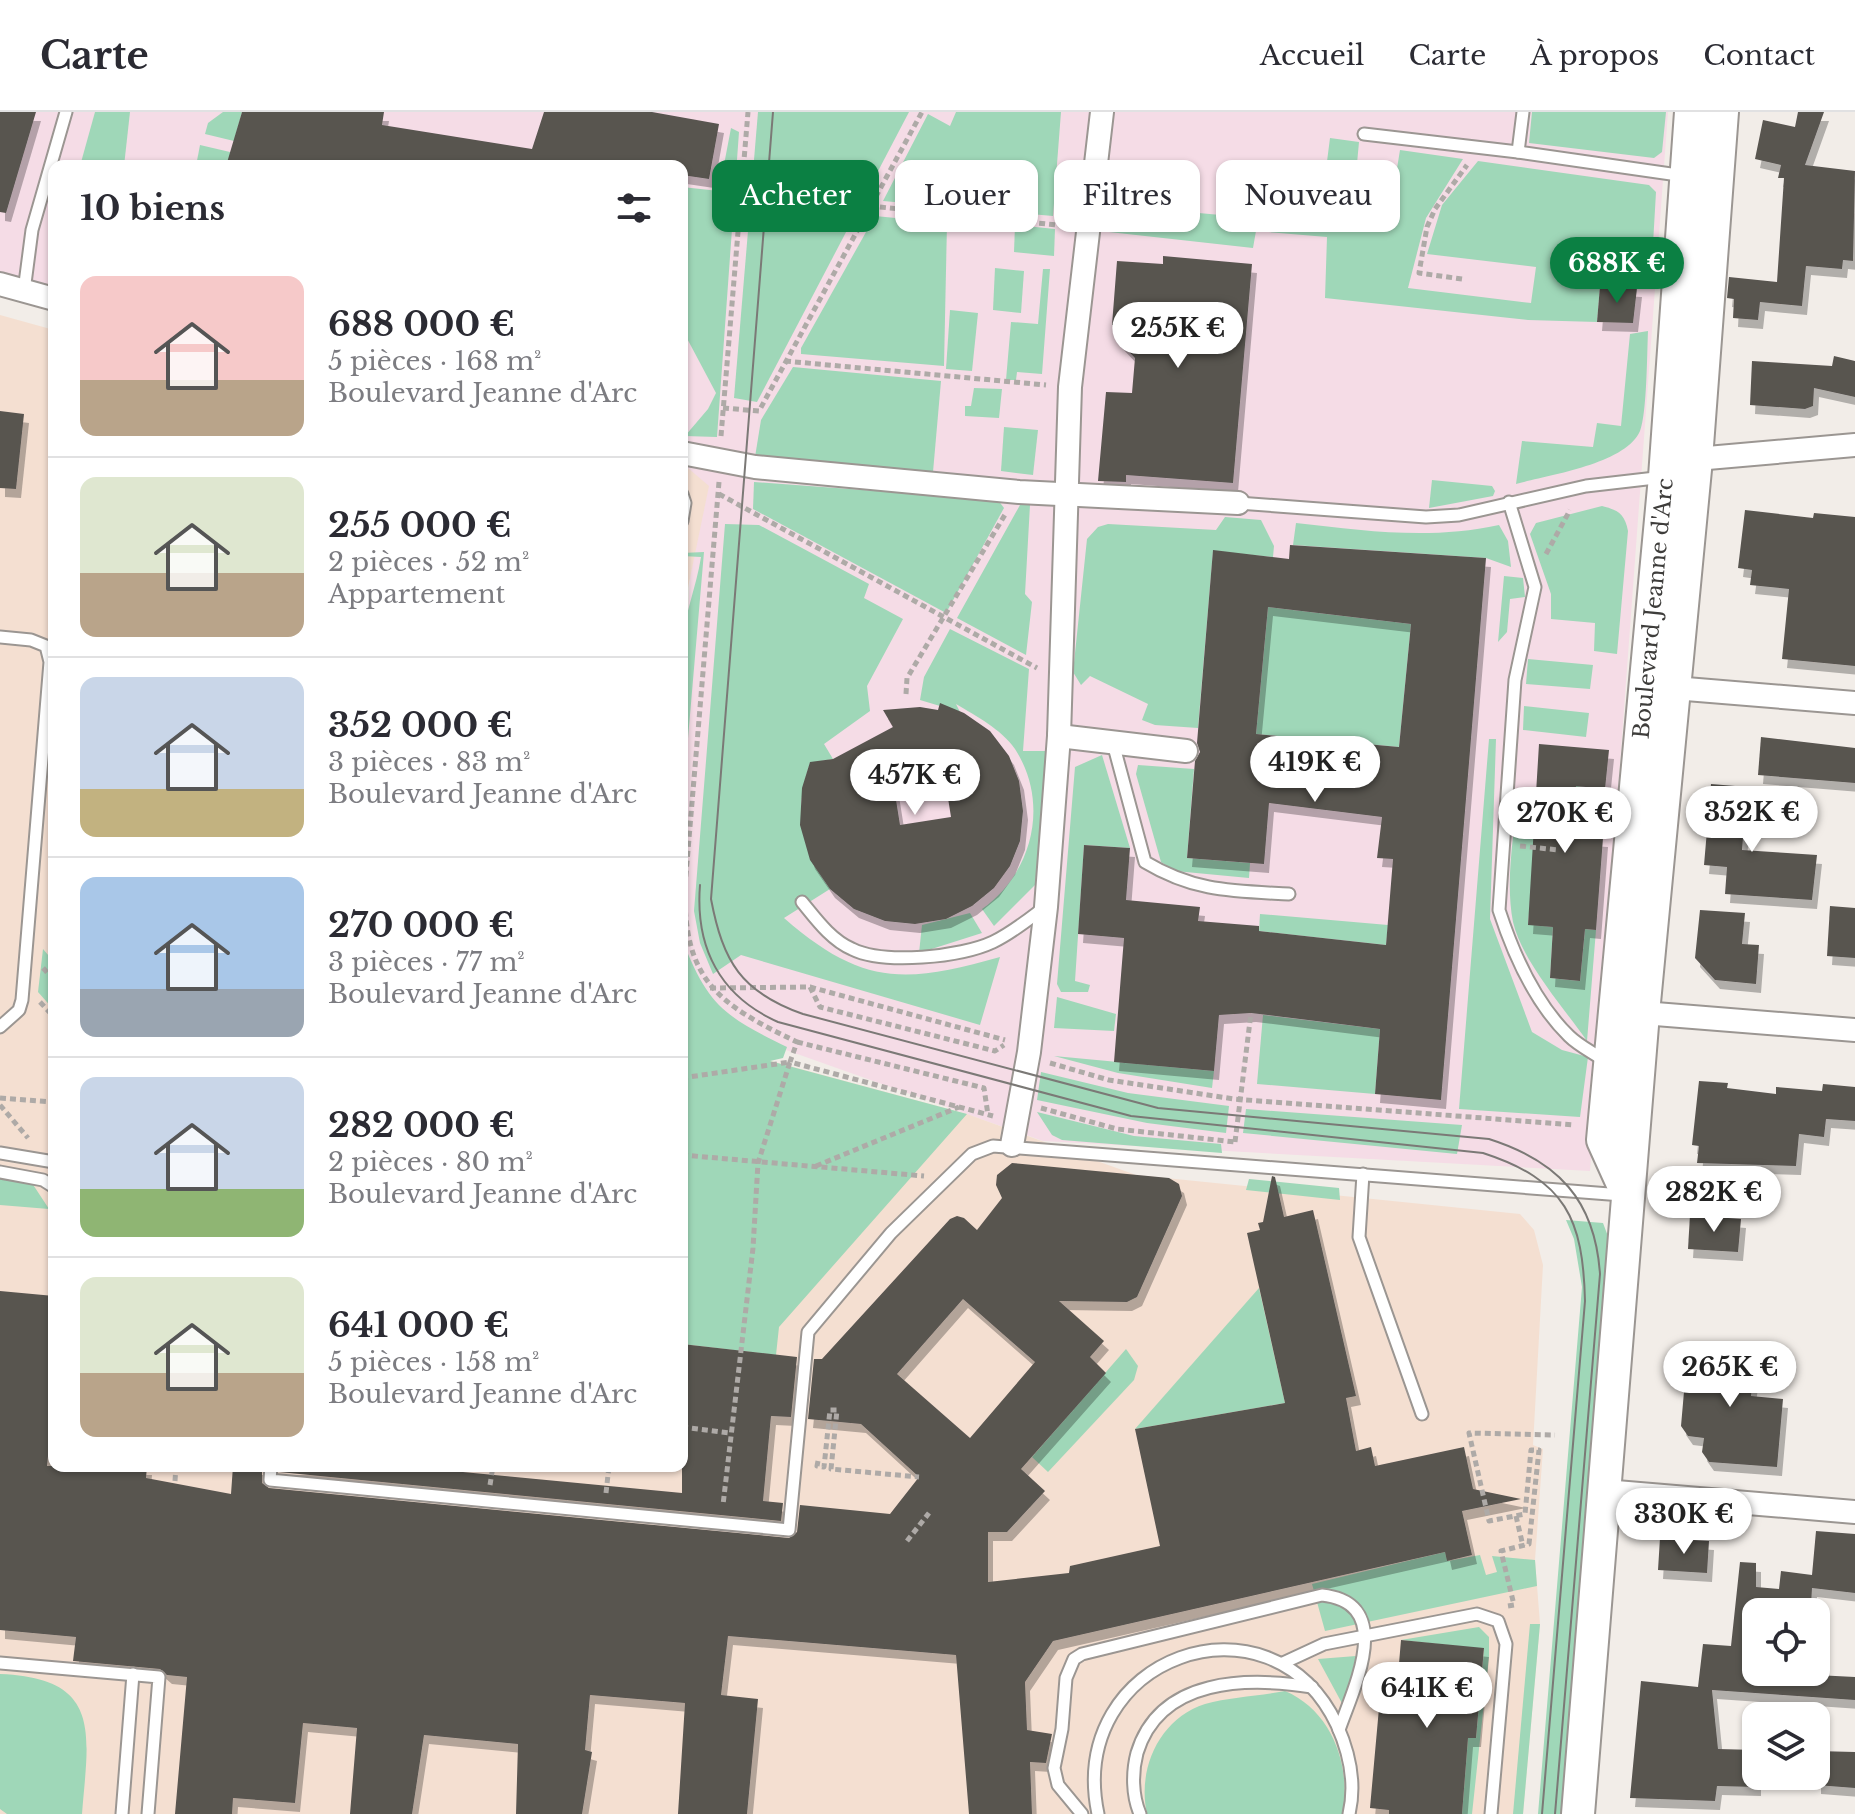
<!DOCTYPE html>
<html lang="fr">
<head>
<meta charset="utf-8">
<style>
	body { margin:0; font-family:"Libre Baskerville",serif; background:#f2f2f3; color:#2b2b33; height:100vh; display:flex; flex-direction:column; font-size:30px; white-space:nowrap }
	* { box-sizing:border-box; margin:0 }
	p { font-size:26px; color:#7c7c81 }
	.icon { flex:none; width:44px; height:44px; fill:none; stroke:currentColor; stroke-width:2; stroke-linecap:round; stroke-linejoin:round }
	.map { position:relative; flex:1; overflow:hidden }
	.drawer { position:absolute; left:48px; top:48px; width:640px; height:1312px; display:flex; flex-direction:column; background:#fff; border-radius:16px; box-shadow:0 2px 6px #0004 }
	.drawer>* { flex:none }
	.top-card { position:absolute; left:712px; top:48px; width:760px; height:72px; display:flex; gap:16px }
	.controls { position:absolute; left:1742px; top:1486px; display:grid; gap:16px }
	.controls a { display:grid; place-items:center; width:88px; height:88px; border-radius:16px; background:#fff; box-shadow:0 2px 6px #0004; font-size:40px }
	.price { position:absolute; translate:-50% -68px; padding:0 18px; border-radius:28px; background:#fff; color:#222; font-size:26px; line-height:52px; filter:drop-shadow(0 2px 4px #0008) }
	.price::after { content:''; position:absolute; left:50%; top:48px; width:24px; height:18px; margin-left:-12px; background:inherit; clip-path:polygon(0 0,100% 0,50% 100%) }
	.price.current { background:#0b8043; color:#fff }
	ul { padding:0; list-style:none }
	li { display:flex; align-items:center; gap:24px; height:200px; padding:0 32px }
	li+li { border-top:2px solid #e1e1e2 }
	li span { display:grid; place-items:center; flex:none; width:224px; height:160px; border-radius:16px; color:#555 }
	li>.icon { margin-inline-start:auto }
	span .icon { width:96px; height:96px; fill:#fffc; stroke-width:1 }
	li b { font-size:34px }
	h2 { display:flex; justify-content:space-between; align-items:center; height:96px; padding:0 32px; font-size:34px }
	.pill { padding:0 28px; border-radius:16px; background:#fff; box-shadow:0 2px 6px #0004; font-size:28px; line-height:72px }
	.pill.current { background:#0b8043; color:#fff }
	header { display:flex; align-items:center; gap:48px; box-sizing:border-box; height:112px; padding:0 40px; background:#fff; border-bottom:2px solid #e1e1e2 }
	header strong { font-size:38px }
	nav { display:flex; gap:44px; margin-inline-start:auto; font-size:28px }
	.map>svg:first-child { display:block }
	.education { fill:#f5dce6 }
	.medical { fill:#f4dfd1 }
	.green { fill:#9fd7b8 }
	.building { fill:#585450; fill-rule:evenodd; filter:url(#shadow) }
	.lines { fill:none; stroke-linecap:round; stroke-linejoin:round }
	.lane-casing { stroke:#9b9692; stroke-width:15 }
	.street-casing { stroke:#9b9692; stroke-width:26 }
	.secondary-casing { stroke:#9b9692; stroke-width:36 }
	.path { stroke:#aeaaa7; stroke-width:5; stroke-dasharray:6 4; stroke-linecap:butt }
	.lane { stroke:#fff; stroke-width:11 }
	.street { stroke:#fff; stroke-width:22 }
	.secondary { stroke:#fff; stroke-width:32 }
	.tram { stroke:#7b7976; stroke-width:2 }
	.labels { text-anchor:middle; stroke-width:8; stroke-linejoin:round; paint-order:stroke }
	.street-label { font-size:22px; fill:#3e3d3b; stroke:#fffaf5 }
</style>
</head>
<body>
<header>
<strong>Carte</strong>
<nav><a>Accueil</a><a>Carte</a><a>À propos</a><a>Contact</a></nav>
</header>
<div class="map">
<svg width="1855" height="1702" viewBox="0 0 1855 1702">
	<defs>
		<filter id="shadow"><feDropShadow dx="5" dy="9" stdDeviation="0" flood-color="#0004"/></filter>
	</defs>
	<rect width="100%" height="100%" fill="#f2ede8"/>
	<!-- education -->
	<path class="education" d="M0,0H1668L1590,1059L1043,1029L721,915L682,859V622L695,366L682,363V54H54V199L0,185Z"/>
	<!-- medical -->
	<g class="medical">
		<path d="M0,203L54,218V1354H682V925L967,1002L1136,1063L1520,1102L1534,1118L1543,1153L1533,1333L1543,1337L1535,1448L1540,1512L1523,1702H0Z"/>
		<path d="M682,351L709,374L682,505Z"/>
	</g>
	<!-- green -->
	<g class="green">
		<path d="M95,0H130L124,54H80Z"/>
		<path d="M223,0H242L234,29L205,22L208,11Z"/>
		<path d="M758,0H909L757,290L734,286Z"/>
		<path d="M956,0H1061L1053,104L883,89L928,2L950,14Z"/>
		<path d="M1532,0H1666L1662,40L1654,46L1529,31Z"/>
		<path d="M731,16L739,20L717,325L685,324L708,297L716,281L682,217V75L719,79Z"/>
		<path d="M1330,26L1359,30L1354,84L1392,87L1400,38L1463,47L1426,106L1408,176L1531,191L1536,155L1427,142L1442,93L1478,49L1649,73L1656,80L1653,132L1639,131L1636,146H1627L1625,165L1601,163L1597,210L1528,208L1325,186L1327,125L1256,119L1253,136L1109,120L1112,93L1319,112Z"/>
		<path d="M200,33L230,40L236,54H196Z"/>
		<path d="M875,104L947,111L944,254L801,242V236Z"/>
		<path d="M1015,113L1055,117L1054,144L1014,140Z"/>
		<path d="M995,156L1024,159L1021,201L993,198Z"/>
		<path d="M1043,157H1050L1042,262L1017,260L1016,268H1006L1011,210L1038,212Z"/>
		<path d="M950,198L978,201L972,259L946,257Z"/>
		<path d="M1648,219C1647,241 1647,301 1640,319C1626,352 1548,363 1516,372L1522,329L1593,335L1597,311L1621,314L1630,222Z"/>
		<path d="M793,255L941,269L933,360L755,345L761,308Z"/>
		<path d="M974,276L1002,277L999,306L965,304V294H971Z"/>
		<path d="M1004,315L1038,318L1033,363L1001,359Z"/>
		<path d="M1432,368L1492,374L1495,379L1493,384L1429,396Z"/>
		<path d="M754,370L998,388L1004,396L946,501L753,397Z"/>
		<path d="M1020,393H1030L1025,482L1032,490L1026,543L957,506Z"/>
		<path d="M1602,394C1618,398 1625,402 1628,419L1617,542L1594,539L1595,511L1551,507V482L1530,422L1536,411Z"/>
		<path d="M1225,405L1261,408L1274,434L1273,445L1213,439L1198,616L1155,613L1142,608L1148,592L1090,564L1081,573L1073,560L1087,427L1098,415L1108,412L1216,418Z"/>
		<path d="M1296,411C1366,419 1430,428 1499,413L1508,429L1511,455L1486,446L1293,433Z"/>
		<path d="M725,412L759,413L869,472L864,486L903,507L867,574L870,599L824,632L833,647L810,651C793,703 800,733 830,777L784,806C862,874 905,872 1000,845L980,913L741,843L713,862L700,831L694,799Z"/>
		<path d="M704,440L682,696C682,642 679,588 682,535C684,502 696,477 701,445L682,444V441Z"/>
		<path d="M1504,464L1523,466L1525,485L1510,487L1507,520L1498,530Z"/>
		<path d="M1268,495L1411,512L1399,635L1256,622Z"/>
		<path d="M950,517L1029,557L1023,639H1049L1035,773L994,814L982,797C1033,761 1050,691 1015,637C1001,617 976,604 956,592L960,600L920,588L924,565Z"/>
		<path d="M1528,547L1593,553L1590,577L1526,572Z"/>
		<path d="M1524,594L1589,601L1586,625L1523,618Z"/>
		<path d="M1489,627H1496L1490,807L1532,920L1562,938L1588,945L1580,1005L1459,997Z"/>
		<path d="M1102,643L1130,736L1084,733L1075,869L1090,873L1088,880H1061L1057,872L1075,655Z"/>
		<path d="M1138,653L1194,657L1187,746L1250,751L1249,766L1175,759L1161,750L1136,662Z"/>
		<path d="M1576,674L1605,677L1603,726L1572,724Z"/>
		<path d="M1518,681L1536,683L1533,718L1561,721L1534,746L1528,812L1553,815L1550,866L1580,869L1585,817L1596,818L1587,929C1564,896 1522,849 1513,810C1505,769 1514,723 1518,681Z"/>
		<path d="M970,801L982,821L919,841L922,813Z"/>
		<path d="M1260,802L1388,813L1386,833L1259,819Z"/>
		<path d="M682,827C708,894 724,904 787,935L783,946L770,949L967,1002L779,1215L776,1243L682,1232Z"/>
		<path d="M43,837L54,850V898L38,880Z"/>
		<path d="M1057,885L1116,902L1114,919L1054,916Z"/>
		<path d="M1263,903L1380,917L1375,982L1257,972Z"/>
		<path d="M1054,944L1214,959L1212,976L1118,961Z"/>
		<path d="M1041,960L1128,981L1229,994L1226,1021L1147,1011L1037,988Z"/>
		<path d="M1246,997L1462,1013L1457,1042L1243,1021Z"/>
		<path d="M1037,1000L1134,1024L1221,1032L1222,1041L1062,1028L1052,1023Z"/>
		<path d="M0,1063L30,1068L49,1097L0,1093Z"/>
		<path d="M1249,1067L1339,1076L1340,1088L1246,1078Z"/>
		<path d="M1566,1108L1603,1111L1609,1127L1565,1702H1538L1582,1175L1574,1127Z"/>
		<path d="M1259,1176L1285,1291L1135,1317Z"/>
		<path d="M1126,1237L1138,1254L1134,1268L1048,1360L1032,1345Z"/>
		<path d="M1445,1440L1448,1449L1480,1443L1486,1463L1497,1460L1492,1444L1535,1448L1537,1474L1325,1519L1312,1472Z"/>
		<path d="M1530,1512H1540L1523,1702H1513Z"/>
		<path d="M1479,1515L1489,1525V1544L1472,1702H1462L1468,1626H1476L1484,1537L1401,1528Z"/>
		<path d="M1356,1544L1344,1595L1318,1547Z"/>
		<path d="M0,1562C104,1566 88,1623 82,1702H7L0,1697Z"/>
		<path d="M1285,1579C1332,1599 1351,1653 1343,1702H1147C1137,1657 1159,1607 1205,1592C1230,1585 1260,1584 1285,1579Z"/>
	</g>
	<!-- building -->
	<g class="building">
		<path d="M0,0H36L6,101L0,100Z"/>
		<path d="M242,0H384L382,13L532,37L544,0H652L719,12L709,67L682,63V54H226Z"/>
		<path d="M1798,0H1824L1805,53L1855,59L1853,149L1843,148L1842,157L1806,154L1802,194L1760,190L1758,208L1733,206L1734,187L1727,186L1729,165L1777,170L1784,66H1778L1781,53L1755,47L1763,8L1795,15Z"/>
		<path d="M1163,144L1252,152L1233,371L1126,363V370L1098,369L1106,280L1132,281L1135,246L1115,225L1116,213H1112L1117,149L1163,152Z"/>
		<path d="M1600,174L1637,176L1633,211L1597,210Z"/>
		<path d="M1834,244L1855,249V285L1814,276L1813,294L1805,297L1750,293L1752,249L1832,254Z"/>
		<path d="M0,299L24,302L16,377L0,376Z"/>
		<path d="M1745,398L1813,406L1814,401L1855,405V554L1782,547L1789,477L1750,473L1752,458L1738,456Z"/>
		<path d="M1290,433L1486,446L1441,988L1375,982L1380,917L1251,901L1219,903L1214,959L1114,950L1124,826L1078,822L1084,733L1130,736L1126,788L1200,795L1198,809L1259,814V819L1386,833L1393,747L1377,746L1382,705L1269,691L1264,752L1187,746L1195,649L1200,640L1197,631L1213,438L1289,447ZM1268,495L1411,512L1399,635L1256,622Z"/>
		<path d="M940,591L964,601L990,619L1009,644L1019,669L1023,699L1020,729L1010,754L994,776L972,794L946,807L915,812L885,809L854,797L830,777L810,748L800,713L802,676L810,650L833,647L893,615L883,598L920,595L938,598ZM944,661L951,705L900,713L893,669Z"/>
		<path d="M1761,625L1855,636V671L1758,663Z"/>
		<path d="M1539,632L1609,638L1605,677L1576,674L1572,724L1603,726L1596,818L1585,817L1580,869L1550,866L1553,815L1528,813Z"/>
		<path d="M1711,672L1747,675L1742,738L1817,743L1812,788L1725,782L1727,755L1704,753Z"/>
		<path d="M1830,794L1855,796V846L1827,844Z"/>
		<path d="M1700,798L1745,801L1742,832L1759,833L1756,872L1715,868L1695,846Z"/>
		<path d="M1699,969L1728,971L1727,976L1776,982V975L1822,979L1823,972L1855,975V1009L1826,1007L1824,1025L1799,1022L1796,1054L1697,1051L1699,1034L1692,1033Z"/>
		<path d="M1012,1051L1169,1066L1179,1072L1182,1084L1137,1185L1127,1190L1059,1189L1104,1229L1090,1245L1106,1261L1021,1357L1045,1379L1007,1420H988V1470L1069,1461L1070,1454L1160,1434L1135,1317L1285,1291L1247,1121L1260,1118L1258,1111L1263,1110L1272,1064L1275,1065L1284,1105L1313,1098L1356,1284L1346,1286L1356,1339L1371,1335L1375,1354L1464,1335L1473,1377L1521,1387L1462,1399L1472,1443L1447,1449L1445,1440L1053,1529L1025,1570L1027,1618L1052,1622L1046,1651L1030,1650L1032,1702H969L956,1543L728,1524L721,1583L758,1587L747,1702H678L685,1591L590,1583L585,1638L592,1640L582,1702H516L518,1632L424,1623L412,1702H350L357,1616L303,1611L295,1691L233,1686L232,1702H175L187,1565L167,1563L160,1557L73,1549L76,1525L0,1518V1179L54,1184V1284L47,1354H147L146,1366L231,1382L233,1354H262V1371L269,1376L789,1426L797,1420L800,1393L890,1402L919,1365L861,1312L808,1307L814,1247H822L950,1107L957,1104L964,1106L977,1118L1002,1086L996,1073L997,1063ZM963,1187L1035,1250L970,1326L897,1262Z"/>
		<path d="M1690,1103L1741,1107L1738,1140L1688,1137Z"/>
		<path d="M682,1232L797,1245L791,1305L771,1304L763,1389L783,1391L781,1409L279,1360V1354H400L682,1381Z"/>
		<path d="M1688,1234L1756,1239L1751,1284L1783,1287L1777,1355L1709,1350L1702,1340L1704,1326L1688,1324L1681,1314Z"/>
		<path d="M1816,1419L1855,1422V1481L1812,1476L1811,1494L1781,1492L1780,1500H1756V1560L1855,1565V1588L1712,1578L1718,1637L1756,1638V1675L1717,1674L1715,1689L1630,1686L1641,1569L1698,1575L1703,1532L1731,1534L1740,1450L1756,1451V1475L1779,1477L1781,1459L1812,1463Z"/>
		<path d="M1660,1426L1709,1429L1707,1461L1658,1458Z"/>
		<path d="M1401,1528L1484,1536L1476,1626H1468L1462,1702H1389V1698L1370,1696L1379,1596H1384L1385,1574L1397,1575Z"/>
		<path d="M1816,1639L1855,1640V1676L1816,1673Z"/>
	</g>
	<g class="lines">
		<defs>
			<g id="lane">
				<path d="M1523,0L1518,40L1685,64"/>
				<path d="M1364,22L1518,40"/>
				<path d="M24,179L32,118L66,0"/>
				<path d="M682,382L685,391L682,409"/>
				<path d="M1509,390L1535,475L1515,568L1499,798C1513,841 1536,892 1569,924C1579,934 1594,941 1605,949"/>
				<path d="M1238,391L1426,405L1459,403L1586,374L1664,365"/>
				<path d="M0,525L31,528L46,534L50,550L22,888L19,898L0,915"/>
				<path d="M1113,631L1145,750C1195,780 1233,779 1289,782"/>
				<path d="M802,790C816,807 831,828 852,837C884,853 961,845 993,830C1012,821 1029,807 1045,795"/>
				<path d="M0,1041L54,1050"/>
				<path d="M0,1060L43,1068L54,1075"/>
				<path d="M1363,1062L1359,1125L1422,1302"/>
				<path d="M271,1354L270,1368L789,1418L808,1220L891,1121L972,1042L993,1034L1622,1083"/>
				<path d="M0,1551L159,1565L148,1702"/>
				<path d="M1283,1551L1324,1532L1477,1502L1498,1509L1506,1532L1491,1702"/>
				<path d="M122,1702L133,1562"/>
				<path d="M1082,1702L1058,1673L1054,1656L1062,1617L1066,1566L1074,1547L1082,1542L1322,1483C1397,1491 1353,1577 1339,1618"/>
				<path d="M1098,1702C1065,1545 1270,1472 1337,1613C1350,1642 1356,1672 1349,1702"/>
				<path d="M1140,1702C1132,1683 1132,1660 1137,1641C1160,1565 1248,1565 1312,1575"/>
			</g>
			<g id="street">
				<path d="M0,172L54,187"/>
				<path d="M682,341L755,355L1019,380L1238,391"/>
				<path d="M1696,347L1855,333"/>
				<path d="M1674,576L1855,591"/>
				<path d="M1059,624L1186,639"/>
				<path d="M1643,901L1855,918"/>
				<path d="M1012,1033L1029,940L1046,795L1059,624L1070,275L1102,0"/>
				<path d="M1604,1379L1855,1400"/>
			</g>
			<g id="secondary">
				<path id="s1" d="M1627,1081L1603,1028L1665,365L1691,0"/>
				<path d="M1578,1702L1643,901L1696,347L1722,0"/>
			</g>
		</defs>
		<!-- lane casing -->
		<use href="#lane" class="lane-casing"/>
		<!-- street casing -->
		<use href="#street" class="street-casing"/>
		<!-- secondary casing -->
		<use href="#secondary" class="secondary-casing"/>
		<!-- path -->
		<g class="path">
			<path d="M870,94L1067,114"/>
			<path d="M1462,167L1419,161L1427,115L1435,97L1467,53"/>
			<path d="M785,249L1046,273"/>
			<path d="M723,296L759,299L922,0"/>
			<path d="M721,324L748,0"/>
			<path d="M719,370L685,774C683,868 718,892 797,930L790,950L993,1004"/>
			<path d="M719,382L1037,556"/>
			<path d="M1546,442L1570,398"/>
			<path d="M906,582L907,566L1006,401"/>
			<path d="M1520,734L1559,738"/>
			<path d="M43,856L54,868"/>
			<path d="M810,875L820,895L995,939L1004,933"/>
			<path d="M710,876L810,875L1005,928"/>
			<path d="M40,890L54,905"/>
			<path d="M797,930L984,976L988,1003"/>
			<path d="M1050,951L1109,968L1234,987L1575,1013"/>
			<path d="M682,966L790,950L758,1051L753,1136L723,1393"/>
			<path d="M0,986L54,990"/>
			<path d="M0,993L28,1026"/>
			<path d="M1041,996L1117,1017L1235,1030"/>
			<path d="M1235,1030L1251,901"/>
			<path d="M682,1043L924,1064"/>
			<path d="M816,1054L959,995"/>
			<path d="M682,1315L730,1321"/>
			<path d="M818,1349L817,1354L824,1355L830,1298H837L831,1357L919,1365"/>
			<path d="M175,1369L176,1354"/>
			<path d="M490,1373L493,1354"/>
			<path d="M606,1381L609,1354"/>
			<path d="M1516,1404L1523,1434"/>
			<path d="M907,1429L929,1401"/>
			<path d="M1508,1494L1514,1493L1501,1439L1529,1432L1539,1338H1531L1525,1402L1489,1409L1469,1321L1555,1323"/>
		</g>
		<!-- lane -->
		<use href="#lane" class="lane"/>
		<!-- street -->
		<use href="#street" class="street"/>
		<!-- secondary -->
		<use href="#secondary" class="secondary"/>
		<!-- tram -->
		<g class="tram">
			<path d="M773,0L711,787C723,850 741,880 803,902L1158,996L1489,1027C1558,1049 1595,1088 1600,1162L1555,1702"/>
			<path d="M700,773C695,836 720,884 778,910L1131,1004L1483,1041C1566,1068 1583,1107 1585,1189L1542,1702"/>
		</g>
	</g>
	<g class="labels">
		<!-- street labels -->
		<g class="street-label">
			<text dy="8" stroke="none"><textPath href="#s1" startOffset="592">Boulevard Jeanne d'Arc</textPath></text>
		</g>
	</g>
</svg>
<div class="controls">
<a><svg class="icon" aria-label="locate" viewBox="0 0 24 24"><circle cx="12" cy="12" r="6"/><path d="M12 2v4M12 18v4M2 12h4M18 12h4"/></svg></a>
<a><svg class="icon" aria-label="layers" viewBox="0 0 24 24"><path d="M12 4l9 5-9 5-9-5zM3 14l9 5 9-5"/></svg></a>
</div>
<b class="price current" style="left:1617px;top:193px">688K €</b>
<b class="price" style="left:1178px;top:258px">255K €</b>
<b class="price" style="left:1315px;top:692px">419K €</b>
<b class="price" style="left:915px;top:705px">457K €</b>
<b class="price" style="left:1752px;top:742px">352K €</b>
<b class="price" style="left:1565px;top:743px">270K €</b>
<b class="price" style="left:1714px;top:1122px">282K €</b>
<b class="price" style="left:1730px;top:1297px">265K €</b>
<b class="price" style="left:1684px;top:1444px">330K €</b>
<b class="price" style="left:1427px;top:1618px">641K €</b>
<div class="top-card">
<a class="pill current">Acheter</a>
<a class="pill">Louer</a>
<a class="pill">Filtres</a>
<a class="pill">Nouveau</a>
</div>
<section class="drawer">
<h2>10 biens<svg class="icon" aria-label="filters" viewBox="0 0 24 24"><path d="M4 7h16M4 17h16"/><circle cx="9" cy="7" r="2"/><circle cx="15" cy="17" r="2"/></svg></h2>
<ul>
<li><span style="background:linear-gradient(#f6c9c9 65%,#b9a48a 0)"><svg class="icon" aria-label="home" viewBox="0 0 24 24"><path d="M3 11l9-7 9 7M6 9v11h12V9"/></svg></span><div><b>688 000 €</b><p>5 pièces · 168 m²</p><p>Boulevard Jeanne d'Arc</p></div></li>
<li><span style="background:linear-gradient(#dfe7d0 60%,#b9a48a 0)"><svg class="icon" aria-label="home" viewBox="0 0 24 24"><path d="M3 11l9-7 9 7M6 9v11h12V9"/></svg></span><div><b>255 000 €</b><p>2 pièces · 52 m²</p><p>Appartement</p></div></li>
<li><span style="background:linear-gradient(#c9d6e8 70%,#c2b280 0)"><svg class="icon" aria-label="home" viewBox="0 0 24 24"><path d="M3 11l9-7 9 7M6 9v11h12V9"/></svg></span><div><b>352 000 €</b><p>3 pièces · 83 m²</p><p>Boulevard Jeanne d'Arc</p></div></li>
<li><span style="background:linear-gradient(#a9c7e8 70%,#9aa5b1 0)"><svg class="icon" aria-label="home" viewBox="0 0 24 24"><path d="M3 11l9-7 9 7M6 9v11h12V9"/></svg></span><div><b>270 000 €</b><p>3 pièces · 77 m²</p><p>Boulevard Jeanne d'Arc</p></div></li>
<li><span style="background:linear-gradient(#c9d6e8 70%,#8fb573 0)"><svg class="icon" aria-label="home" viewBox="0 0 24 24"><path d="M3 11l9-7 9 7M6 9v11h12V9"/></svg></span><div><b>282 000 €</b><p>2 pièces · 80 m²</p><p>Boulevard Jeanne d'Arc</p></div></li>
<li><span style="background:linear-gradient(#dfe7d0 60%,#b9a48a 0)"><svg class="icon" aria-label="home" viewBox="0 0 24 24"><path d="M3 11l9-7 9 7M6 9v11h12V9"/></svg></span><div><b>641 000 €</b><p>5 pièces · 158 m²</p><p>Boulevard Jeanne d'Arc</p></div></li>
</ul>
</section>
</div>
</body>
</html>
